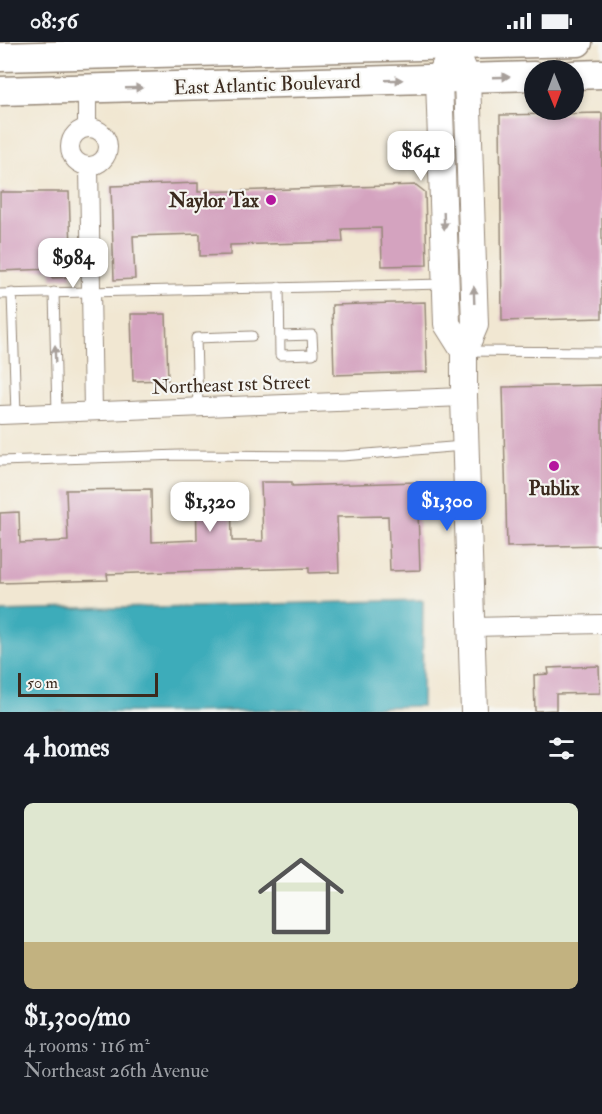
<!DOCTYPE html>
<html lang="en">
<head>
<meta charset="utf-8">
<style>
	body { margin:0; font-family:"IM FELL Double Pica",serif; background:#242831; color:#f1f3f6; height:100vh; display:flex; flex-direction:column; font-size:22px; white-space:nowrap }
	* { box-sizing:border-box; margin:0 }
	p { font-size:20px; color:#9ea1a6 }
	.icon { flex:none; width:33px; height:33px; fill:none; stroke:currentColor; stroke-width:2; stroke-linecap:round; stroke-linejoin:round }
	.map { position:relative; height:670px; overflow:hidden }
	.details { display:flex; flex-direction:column; background:#171b24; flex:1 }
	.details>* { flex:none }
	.needle { width:39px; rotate:179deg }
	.controls { position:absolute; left:524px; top:18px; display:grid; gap:12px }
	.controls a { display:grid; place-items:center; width:60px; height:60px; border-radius:50%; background:#171b24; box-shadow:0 3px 9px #0003; font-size:30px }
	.scale { position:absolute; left:18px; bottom:15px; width:140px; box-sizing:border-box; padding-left:6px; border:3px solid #3b2a1e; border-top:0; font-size:16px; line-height:21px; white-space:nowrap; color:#3b2a1e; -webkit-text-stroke:4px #f6f6f2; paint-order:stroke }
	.price { position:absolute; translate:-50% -51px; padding:0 14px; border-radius:12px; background:#fff; color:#222; font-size:20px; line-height:39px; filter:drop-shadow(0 2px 3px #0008) }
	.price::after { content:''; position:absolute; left:50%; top:36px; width:18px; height:14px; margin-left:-9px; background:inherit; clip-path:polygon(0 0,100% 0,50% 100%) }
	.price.selected { background:#2563eb; color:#fff }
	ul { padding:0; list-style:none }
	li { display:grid; align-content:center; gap:12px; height:318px; padding:0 24px }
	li+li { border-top:2px solid #363941 }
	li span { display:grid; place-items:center; height:186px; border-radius:9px; color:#555 }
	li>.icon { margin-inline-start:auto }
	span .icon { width:108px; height:108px; fill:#fffc; stroke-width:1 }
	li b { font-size:26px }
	h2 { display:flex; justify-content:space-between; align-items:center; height:72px; padding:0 24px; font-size:26px }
	.status { display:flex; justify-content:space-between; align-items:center; height:42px; padding:0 30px; background:#171b24; direction:ltr }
	.status svg { height:16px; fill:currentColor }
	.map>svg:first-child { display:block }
	.water { fill:#3dacba; stroke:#3c6b6c; stroke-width:1.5 }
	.building { fill:#d4a3bf }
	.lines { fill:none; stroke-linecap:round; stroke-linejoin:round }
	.lane-casing { stroke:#968878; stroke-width:11 }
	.street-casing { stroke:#968878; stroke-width:20 }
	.secondary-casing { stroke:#968878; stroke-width:28 }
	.primary-casing { stroke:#968878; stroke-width:31 }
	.lane { stroke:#fff; stroke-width:9 }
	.street { stroke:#fff; stroke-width:18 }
	.secondary { stroke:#fff; stroke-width:26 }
	.primary { stroke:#fff; stroke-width:28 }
	.oneway { fill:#a79f9a }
	.poi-dot { fill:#b5179e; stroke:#f6f6f2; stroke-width:2 }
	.labels { text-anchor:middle; stroke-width:4.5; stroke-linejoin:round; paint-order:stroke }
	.street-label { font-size:20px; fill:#3b2a1e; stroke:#f6f6f2 }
	.poi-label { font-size:20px; font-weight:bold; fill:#3b2a1e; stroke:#f6f6f2; text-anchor:end }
</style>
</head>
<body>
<div class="status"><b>08:56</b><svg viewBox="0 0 49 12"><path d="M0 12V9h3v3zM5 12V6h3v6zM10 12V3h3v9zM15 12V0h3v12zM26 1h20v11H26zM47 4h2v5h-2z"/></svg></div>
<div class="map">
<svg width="602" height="670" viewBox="0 0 602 670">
	<rect width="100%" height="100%" fill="#f6f6f2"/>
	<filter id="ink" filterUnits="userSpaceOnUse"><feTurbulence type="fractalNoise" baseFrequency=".0167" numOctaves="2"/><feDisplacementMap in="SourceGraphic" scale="12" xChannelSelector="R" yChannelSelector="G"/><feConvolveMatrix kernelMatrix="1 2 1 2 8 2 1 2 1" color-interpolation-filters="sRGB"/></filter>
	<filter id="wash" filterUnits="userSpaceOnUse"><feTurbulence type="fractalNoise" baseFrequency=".008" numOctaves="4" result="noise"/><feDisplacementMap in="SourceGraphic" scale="24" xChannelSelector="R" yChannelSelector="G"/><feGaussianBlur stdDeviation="1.35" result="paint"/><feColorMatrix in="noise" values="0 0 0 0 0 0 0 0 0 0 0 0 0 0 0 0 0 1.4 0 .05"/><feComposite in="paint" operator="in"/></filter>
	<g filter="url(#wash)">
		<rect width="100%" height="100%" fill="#f1e7d2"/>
		<!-- water -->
		<path class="water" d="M423,558L422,664L190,670H0V569Z"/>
		<g id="blocks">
			<!-- building -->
			<g class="building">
				<path d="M602,71V276L502,279L500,73Z"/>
				<path d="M198,141V150L416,143L425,150L427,223L382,224L381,186L342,187L343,200L230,203V213L200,214V192L133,194L135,237L114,238L111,144Z"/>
				<path d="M0,150H69L72,235L52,236L51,227L0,229Z"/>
				<path d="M425,260L427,330L334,333L332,263Z"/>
				<path d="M131,272H166L168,338L133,339Z"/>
				<path d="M602,343V503L507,505L503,345Z"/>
				<path d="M261,440H292V444L417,440L420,528L390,529L388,474L337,475L339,530L309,531V526L233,528L107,532L108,538L0,541V471L19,470L20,501L68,499L66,448L151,447L152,500L197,498L196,446L231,445L232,499H263Z"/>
				<path d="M599,624L600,651L556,652V668L535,669L534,633L549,632L548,626Z"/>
			</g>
		</g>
	</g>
	<g filter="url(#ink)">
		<use href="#blocks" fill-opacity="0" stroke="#968878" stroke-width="1.5"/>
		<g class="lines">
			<defs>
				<g id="lane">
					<path d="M279,245L280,313L313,312L312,293L280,294"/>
					<path d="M54,250L57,371"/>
					<path d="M12,251L16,372"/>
					<path d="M0,252L444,242"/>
					<path d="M466,309L602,310"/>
					<path d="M198,365L196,296L252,294"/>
					<path d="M0,419L180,413L343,414L463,404"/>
				</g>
				<g id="street">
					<path d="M87,48V86"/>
					<circle cx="89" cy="105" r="19"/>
					<path d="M89,125L93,369"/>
					<path d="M0,373L464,355"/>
					<path d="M473,585L602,582"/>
				</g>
				<g id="secondary">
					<path d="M454,4L467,36L473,223L475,283L464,309V355L474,670"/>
					<path d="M447,19L439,37L447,282L464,309"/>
				</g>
				<g id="primary">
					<path d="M0,15L578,0"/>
					<path d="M573,33L602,32"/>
					<path d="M0,49L534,34"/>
				</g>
			</defs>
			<!-- lane casing -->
			<use href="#lane" class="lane-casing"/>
			<!-- street casing -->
			<use href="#street" class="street-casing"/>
			<!-- secondary casing -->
			<use href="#secondary" class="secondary-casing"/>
			<!-- primary casing -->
			<use href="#primary" class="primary-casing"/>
			<!-- lane -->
			<use href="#lane" class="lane"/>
			<!-- street -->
			<use href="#street" class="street"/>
			<!-- secondary -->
			<use href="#secondary" class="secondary"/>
			<!-- primary -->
			<use href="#primary" class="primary"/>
		</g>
		<!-- one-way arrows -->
		<defs><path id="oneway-solid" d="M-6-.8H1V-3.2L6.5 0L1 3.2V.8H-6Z" transform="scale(1.5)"/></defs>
		<g class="oneway">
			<use href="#oneway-solid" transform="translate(501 35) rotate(-2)"/>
			<use href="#oneway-solid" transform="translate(394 38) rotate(-2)"/>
			<use href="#oneway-solid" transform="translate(134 46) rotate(-2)"/>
			<use href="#oneway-solid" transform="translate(444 179) rotate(88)"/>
			<use href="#oneway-solid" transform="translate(474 253) rotate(-92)"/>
			<use href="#oneway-solid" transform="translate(55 312) rotate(-92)"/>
		</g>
	</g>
	<!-- markers -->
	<g class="poi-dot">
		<circle cx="271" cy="158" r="6"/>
		<circle cx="554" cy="424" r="6"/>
	</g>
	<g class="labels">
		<!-- street labels -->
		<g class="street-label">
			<text transform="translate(267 42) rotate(-2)" y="7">East Atlantic Boulevard</text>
			<text transform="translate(231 342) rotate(-2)" y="7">Northeast 1st Street</text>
		</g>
		<!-- poi labels -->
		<g class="poi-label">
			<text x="259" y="165">Naylor Tax</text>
			<text x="554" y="453" text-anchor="middle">Publix</text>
		</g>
	</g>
</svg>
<div class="controls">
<a><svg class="needle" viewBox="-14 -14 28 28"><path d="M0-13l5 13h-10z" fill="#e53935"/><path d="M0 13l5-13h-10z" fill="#9ea1a6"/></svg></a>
</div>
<div class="scale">50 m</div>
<b class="price" style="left:421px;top:140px">$641</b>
<b class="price" style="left:73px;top:247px">$984</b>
<b class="price selected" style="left:447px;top:490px">$1,300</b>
<b class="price" style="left:210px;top:491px">$1,320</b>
</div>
<section class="details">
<h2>4 homes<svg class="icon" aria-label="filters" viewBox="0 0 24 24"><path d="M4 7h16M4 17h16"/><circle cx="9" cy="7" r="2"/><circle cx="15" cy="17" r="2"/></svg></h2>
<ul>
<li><span style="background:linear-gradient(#dfe7d0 75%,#c2b280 0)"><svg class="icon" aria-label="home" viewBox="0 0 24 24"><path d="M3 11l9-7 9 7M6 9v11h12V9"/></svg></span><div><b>$1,300/mo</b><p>4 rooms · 116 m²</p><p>Northeast 26th Avenue</p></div></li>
</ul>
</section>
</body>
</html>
